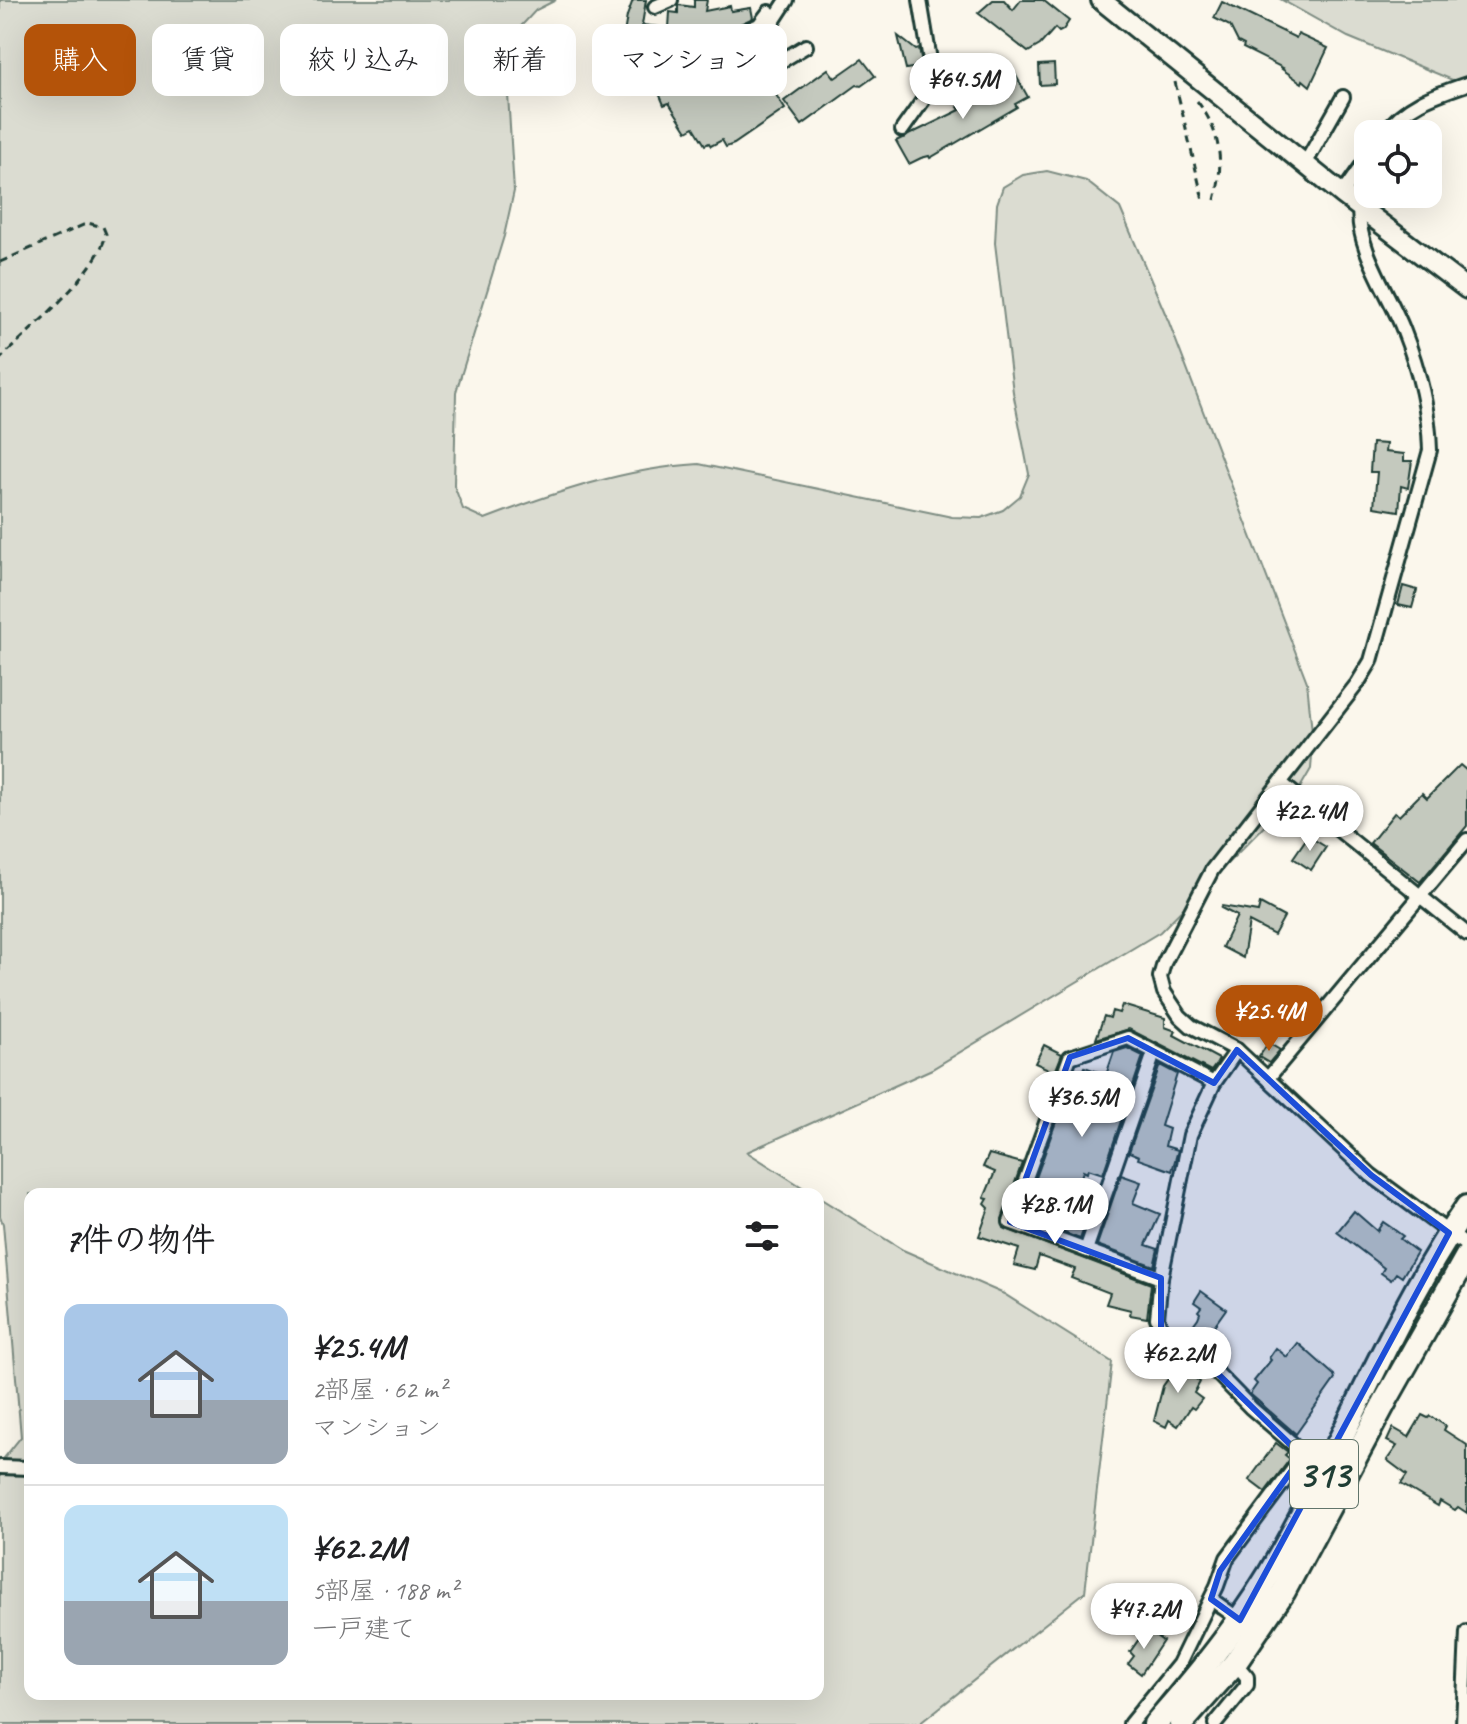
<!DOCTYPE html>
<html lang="ja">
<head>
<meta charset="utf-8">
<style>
	body { margin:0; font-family:Caveat,"Klee One",sans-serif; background:#f6f6f6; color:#202124; height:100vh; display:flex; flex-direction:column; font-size:30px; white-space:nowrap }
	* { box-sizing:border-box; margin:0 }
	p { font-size:26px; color:#757577 }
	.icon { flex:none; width:44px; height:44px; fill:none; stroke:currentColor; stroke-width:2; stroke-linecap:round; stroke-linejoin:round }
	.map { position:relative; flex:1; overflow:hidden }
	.sheet { position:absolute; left:24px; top:1188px; width:800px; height:512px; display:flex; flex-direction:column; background:#fff; border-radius:16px; box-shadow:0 8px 32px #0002 }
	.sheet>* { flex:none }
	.hud { position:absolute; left:24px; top:24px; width:800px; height:72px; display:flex; gap:16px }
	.buttons { position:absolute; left:1354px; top:120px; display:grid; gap:16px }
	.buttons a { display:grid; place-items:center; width:88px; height:88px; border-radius:16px; background:#fff; box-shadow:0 8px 32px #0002; font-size:40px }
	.price { position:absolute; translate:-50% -68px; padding:0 18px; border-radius:28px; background:#fff; color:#222; font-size:26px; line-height:52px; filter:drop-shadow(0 2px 4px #0008) }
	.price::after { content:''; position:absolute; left:50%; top:48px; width:24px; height:18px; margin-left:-12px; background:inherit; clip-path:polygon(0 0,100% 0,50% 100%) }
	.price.active { background:#b45309; color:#fff }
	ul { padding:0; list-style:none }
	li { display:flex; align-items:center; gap:24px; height:200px; padding:0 40px }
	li+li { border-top:2px solid #e0e0e0 }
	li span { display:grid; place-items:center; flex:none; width:224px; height:160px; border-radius:16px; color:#555 }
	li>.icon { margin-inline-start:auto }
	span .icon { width:96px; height:96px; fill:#fffc; stroke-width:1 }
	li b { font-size:34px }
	h2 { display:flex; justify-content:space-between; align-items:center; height:96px; padding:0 40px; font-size:34px }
	.tag { padding:0 28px; border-radius:16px; background:#fff; box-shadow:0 8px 32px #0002; font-size:28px; line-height:72px }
	.tag.active { background:#b45309; color:#fff }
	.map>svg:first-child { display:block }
	.green { fill:#dbdcd1; stroke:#7d8c82; stroke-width:2 }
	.building { fill:#c4c9be; stroke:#1f3d34; stroke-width:2 }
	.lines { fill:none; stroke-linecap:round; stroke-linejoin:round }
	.minor-casing { stroke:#1f3d34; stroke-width:18 }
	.secondary-casing { stroke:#1f3d34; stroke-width:24 }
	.trunk-casing { stroke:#1f3d34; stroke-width:28 }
	.path { stroke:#1f3d34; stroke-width:3; stroke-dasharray:8 6; stroke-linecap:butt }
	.minor { stroke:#fbf7ec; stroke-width:12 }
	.secondary { stroke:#fbf7ec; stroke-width:18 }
	.trunk { stroke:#fbf7ec; stroke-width:22 }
	.marked { fill:#1d4ed8; fill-opacity:0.2; stroke:#1d4ed8; stroke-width:6; stroke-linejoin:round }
	.labels { text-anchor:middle; stroke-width:6; stroke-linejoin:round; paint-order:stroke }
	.shield { fill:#fbf7ec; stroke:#61756b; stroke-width:2 }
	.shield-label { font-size:38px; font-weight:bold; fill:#1f3d34 }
</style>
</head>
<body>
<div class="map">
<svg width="1467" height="1724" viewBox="0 0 1467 1724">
	<rect width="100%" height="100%" fill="#fbf7ec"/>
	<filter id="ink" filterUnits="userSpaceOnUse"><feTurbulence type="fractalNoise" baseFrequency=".0125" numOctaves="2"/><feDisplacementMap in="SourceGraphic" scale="16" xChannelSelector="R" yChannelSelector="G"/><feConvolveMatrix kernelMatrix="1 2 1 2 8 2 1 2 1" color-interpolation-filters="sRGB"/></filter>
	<g filter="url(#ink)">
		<!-- green -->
		<g class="green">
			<path d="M0,0H556L536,10L511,37L506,62L514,191L504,236L456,392L454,485L463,509L485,519C553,493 626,468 699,464L952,517L981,518L1003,510L1020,496L1029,474L1013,392L995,243L997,204L1003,187L1023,175L1047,171L1086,181L1120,208L1168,320L1307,682L1313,742L1311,769L1297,793L1160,932L932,1069L747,1152L813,1194H30V1694H818V1197L903,1250L1004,1294L1112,1362L1085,1592L919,1724H0V1463L21,1437L3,1224L0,1216Z"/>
			<path d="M1282,0H1467V86L1348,37Z"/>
		</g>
		<!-- building -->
		<g class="building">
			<path d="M633,0H646L642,25L669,28L670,12L678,13V5L694,7V0H707L705,11L730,6L731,11L751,8L753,18L734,27L685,39L682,75L715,62L722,64L736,59L728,76L732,84L740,85L746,80L748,86L764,76L785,109L734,144L726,147L722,140L711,146L709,143L705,145L694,127L687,131L669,103L664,105L648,67L627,57L624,61L612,56L617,44L622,46L627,16Z"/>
			<path d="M993,0H1004L1013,10L1021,0H1043L1069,21L1063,30L1059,32L1055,28L1040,45L1028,52L978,13Z"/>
			<path d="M1222,2L1296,38L1298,34L1328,48L1310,86L1303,80L1302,83L1282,69L1283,68L1243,48L1244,45L1238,42L1230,26L1214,18Z"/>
			<path d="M898,36L916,50L919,49L923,66L906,69Z"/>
			<path d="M862,59L875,76L861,86L857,85L802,125L784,101L828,69L835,78Z"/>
			<path d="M1054,64L1055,84L1040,85L1039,65Z"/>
			<path d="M1015,74L1028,97L1015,104L1017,107L930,158L929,156L921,158L909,164L896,141L960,110L958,107Z"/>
			<path d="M1372,443L1386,444L1385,452L1404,454V461H1412L1408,488L1401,486L1399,511L1374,507L1377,472H1370Z"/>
			<path d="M1403,586L1417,590L1412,608L1398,605Z"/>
			<path d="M1460,765L1467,771V826L1420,882L1370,843L1395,812L1399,816L1422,793L1427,798Z"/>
			<path d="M1308,836L1326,847L1311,870L1293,858Z"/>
			<path d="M1260,904L1284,917L1274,935L1249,922L1243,958L1222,947L1237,916L1221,908L1222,906L1258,912Z"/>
			<path d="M1122,1005L1165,1018V1027L1176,1031L1174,1035L1219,1059L1217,1063L1211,1071L1129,1029L1096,1039L1104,1016L1110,1018L1112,1011L1119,1013Z"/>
			<path d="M1268,1043L1280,1050L1269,1063L1259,1057Z"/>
			<path d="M1044,1045L1062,1054L1055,1072L1035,1063Z"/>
			<path d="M1127,1048L1143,1056L1103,1174L1088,1169L1087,1173L1083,1171L1078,1187L1066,1183L1053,1212L1086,1223L1080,1239L1022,1217L1066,1094L1074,1097L1085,1067L1106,1075L1114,1052Z"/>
			<path d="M1160,1065L1177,1074L1161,1126L1169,1129L1165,1146L1178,1150L1172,1171L1138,1159L1139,1156L1129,1152Z"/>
			<path d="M989,1154L1022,1163L1002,1219L1004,1228L1151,1284L1147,1318L1130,1315L1131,1310L1106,1304L1110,1293L1071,1278L1075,1269L1039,1256L1035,1270L1014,1265L1019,1249L979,1236L989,1208L985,1204L988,1199L984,1198L995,1172L983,1167Z"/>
			<path d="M1121,1175L1141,1182L1133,1203L1160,1214L1146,1245L1158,1249L1154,1266L1097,1245Z"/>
			<path d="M1354,1211L1377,1231L1383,1222L1392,1228L1403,1236L1400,1239L1417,1252L1402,1277L1396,1273L1391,1280L1381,1273L1384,1268L1337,1232Z"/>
			<path d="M1201,1291L1226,1309L1199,1347L1185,1336L1198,1318L1200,1313L1198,1311L1201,1307L1194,1302Z"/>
			<path d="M1298,1343L1334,1375L1335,1379L1296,1434L1250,1394L1257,1384L1254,1381L1271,1360L1269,1358L1276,1348L1287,1357Z"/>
			<path d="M1183,1358L1200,1371L1196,1379L1200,1382L1194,1393L1202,1399L1194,1409L1191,1407L1178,1426L1169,1420L1166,1427L1154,1421L1163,1386Z"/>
			<path d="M1422,1415L1428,1418L1430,1416L1446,1426L1444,1430L1467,1445V1513L1458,1507L1455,1510L1440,1501L1438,1506L1401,1484L1407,1475L1387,1460L1397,1446L1387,1441L1393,1428L1409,1437Z"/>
			<path d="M1276,1443L1288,1452L1285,1455L1290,1459L1265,1492L1249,1480Z"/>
			<path d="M1146,1629L1163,1641L1141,1674L1128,1664L1134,1656L1130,1652Z"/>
		</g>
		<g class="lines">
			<defs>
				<g id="minor">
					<path d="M920,0L930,60L938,79L952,92"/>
					<path d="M655,7L671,0"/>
					<path d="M742,32L759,25L769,12"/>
					<path d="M720,55L758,43"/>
					<path d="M748,60L778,63L806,46"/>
					<path d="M737,77L787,0"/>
					<path d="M902,130L938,79"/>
					<path d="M1384,134C1404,105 1434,95 1467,84"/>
					<path d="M1305,164L1343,97"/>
					<path d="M1342,194L1368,157"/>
					<path d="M1360,207C1354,244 1390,295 1403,329C1418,367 1429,409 1430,450L1371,661L1357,684L1212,870L1164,963L1160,977L1164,992L1180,1016L1191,1026L1237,1050L1371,1175L1467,1246"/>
					<path d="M1282,784L1467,934"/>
					<path d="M1268,1078L1467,840"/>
					<path d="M1086,1250L1154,1053"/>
					<path d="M1161,1278L1010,1222L1070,1057L1128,1038L1214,1083"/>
					<path d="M0,1467L30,1468"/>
					<path d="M1211,1599L1240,1620"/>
					<path d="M1130,1724L1179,1664L1217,1586L1227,1558L1300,1460L1299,1452L1293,1444L1251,1408L1211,1367L1161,1329L1157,1318L1161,1278L1190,1135L1214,1083L1237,1050"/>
					<path d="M1215,1724L1247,1685V1677L1235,1663"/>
					<path d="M1463,1724L1467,1632"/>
				</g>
				<path id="secondary" d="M1101,0L1342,194L1467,289"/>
				<g id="trunk">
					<path d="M1155,1724C1203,1670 1247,1615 1282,1552C1346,1439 1393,1314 1467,1207"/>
					<path d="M1181,1724L1235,1663L1284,1591L1387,1398L1467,1256"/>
				</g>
			</defs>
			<!-- minor casing -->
			<use href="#minor" class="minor-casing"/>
			<!-- secondary casing -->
			<use href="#secondary" class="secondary-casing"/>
			<!-- trunk casing -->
			<use href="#trunk" class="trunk-casing"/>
			<!-- path -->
			<g class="path">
				<path d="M1175,82L1204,204"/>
				<path d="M1197,101C1221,131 1224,164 1215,200"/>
				<path d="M0,262L88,223L103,227L106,234C98,273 29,330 0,359"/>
			</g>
			<!-- minor -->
			<use href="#minor" class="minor"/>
			<!-- secondary -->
			<use href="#secondary" class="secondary"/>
			<!-- trunk -->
			<use href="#trunk" class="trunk"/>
		</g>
	</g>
	<!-- marked area -->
	<path class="marked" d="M1128,1038L1214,1083L1237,1050L1371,1175L1449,1233L1240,1620L1211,1599L1220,1571L1302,1456L1211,1367L1161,1329V1278L1010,1222L1070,1057Z"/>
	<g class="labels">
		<!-- shield labels -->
		<rect class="shield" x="1290" y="1440" width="68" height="68" rx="6"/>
		<g class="shield-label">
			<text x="1324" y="1487">313</text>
		</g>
	</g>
</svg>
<div class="buttons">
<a><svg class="icon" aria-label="locate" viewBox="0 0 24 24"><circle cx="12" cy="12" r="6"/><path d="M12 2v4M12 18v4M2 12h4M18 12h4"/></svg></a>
</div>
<b class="price" style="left:963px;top:121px">¥64.5M</b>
<b class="price" style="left:1310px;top:853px">¥22.4M</b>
<b class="price active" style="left:1269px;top:1053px">¥25.4M</b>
<b class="price" style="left:1082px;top:1139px">¥36.5M</b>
<b class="price" style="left:1055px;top:1246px">¥28.1M</b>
<b class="price" style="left:1178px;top:1395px">¥62.2M</b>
<b class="price" style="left:1144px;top:1651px">¥47.2M</b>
<div class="hud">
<a class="tag active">購入</a>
<a class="tag">賃貸</a>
<a class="tag">絞り込み</a>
<a class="tag">新着</a>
<a class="tag">マンション</a>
</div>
<section class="sheet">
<h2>7件の物件<svg class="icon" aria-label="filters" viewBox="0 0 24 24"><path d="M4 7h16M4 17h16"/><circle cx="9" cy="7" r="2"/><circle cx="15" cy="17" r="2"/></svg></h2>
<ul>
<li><span style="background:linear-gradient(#a9c7e8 60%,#9aa5b1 0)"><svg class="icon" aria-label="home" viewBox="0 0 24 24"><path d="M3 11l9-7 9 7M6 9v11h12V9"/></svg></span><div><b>¥25.4M</b><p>2部屋 · 62 m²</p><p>マンション</p></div></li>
<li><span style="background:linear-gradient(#bfe0f5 60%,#9aa5b1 0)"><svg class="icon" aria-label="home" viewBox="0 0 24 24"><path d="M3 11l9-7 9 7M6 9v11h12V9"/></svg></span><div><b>¥62.2M</b><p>5部屋 · 188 m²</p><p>一戸建て</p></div></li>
</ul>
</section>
</div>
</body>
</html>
